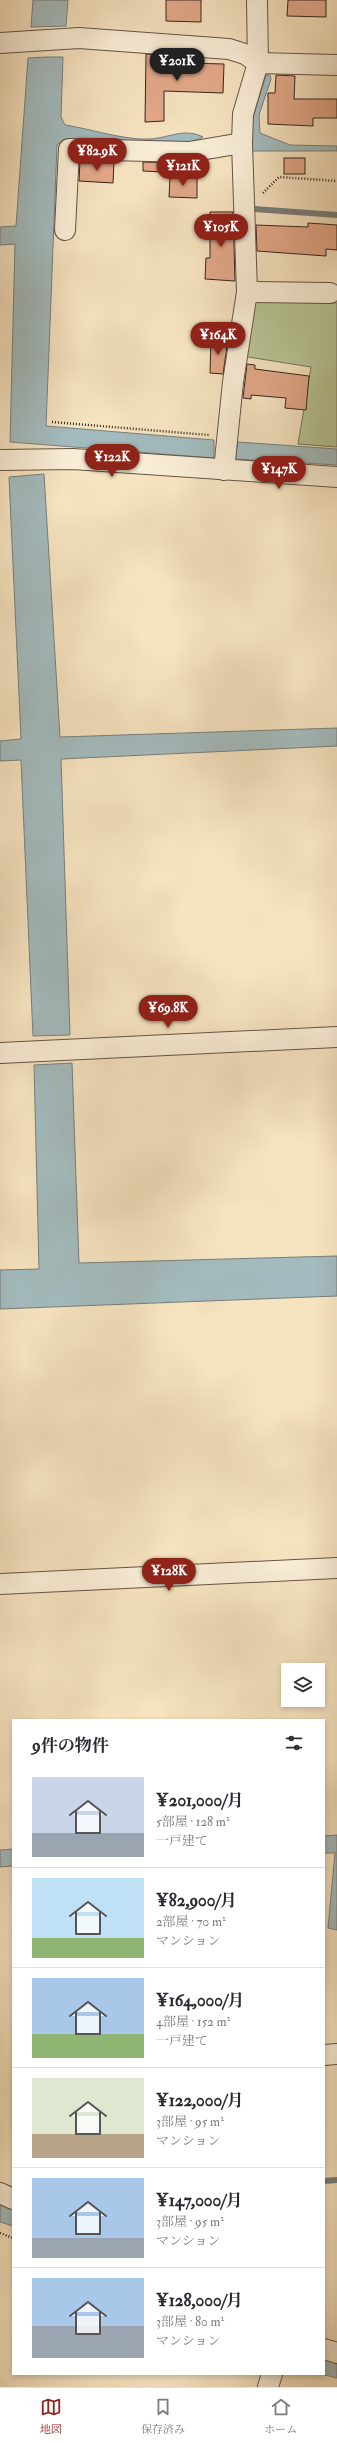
<!DOCTYPE html>
<html lang="ja">
<head>
<meta charset="utf-8">
<style>
	body { margin:0; font-family:"IM FELL Double Pica","Noto Serif JP",serif; background:#f2f2f3; color:#2b2b33; height:100vh; display:flex; flex-direction:column; font-size:15px; white-space:nowrap }
	* { box-sizing:border-box; margin:0 }
	p { font-size:13px; color:#7c7c81 }
	.icon { flex:none; width:22px; height:22px; fill:none; stroke:currentColor; stroke-width:2; stroke-linecap:round; stroke-linejoin:round }
	.map { position:relative; flex:1; overflow:hidden }
	.panel { position:absolute; left:12px; top:1719px; width:313px; height:656px; display:flex; flex-direction:column; background:#fff; border-radius:0px; box-shadow:0 2px 6px #0003 }
	.panel>* { flex:none }
	.tools { position:absolute; left:281px; top:1663px; display:grid; gap:8px }
	.tools a { display:grid; place-items:center; width:44px; height:44px; border-radius:0px; background:#fff; box-shadow:0 2px 6px #0003; font-size:20px }
	.price { position:absolute; translate:-50% -34px; padding:0 9px; border-radius:14px; background:#8f2418; color:#fff; font-size:13px; line-height:26px; filter:drop-shadow(0 1px 2px #0008) }
	.price::after { content:''; position:absolute; left:50%; top:24px; width:12px; height:9px; margin-left:-6px; background:inherit; clip-path:polygon(0 0,100% 0,50% 100%) }
	.price.current { background:#222; color:#fff }
	ul { padding:0; list-style:none }
	li { display:flex; align-items:center; gap:12px; height:100px; padding:0 20px }
	li+li { border-top:1px solid #e1e1e2 }
	li span { display:grid; place-items:center; flex:none; width:112px; height:80px; border-radius:0px; color:#555 }
	li>.icon { margin-inline-start:auto }
	span .icon { width:48px; height:48px; fill:#fffc; stroke-width:1 }
	li b { font-size:17px }
	h2 { display:flex; justify-content:space-between; align-items:center; height:48px; padding:0 20px; font-size:17px }
	.tab-bar { display:flex; justify-content:space-around; align-items:center; height:56px; border-top:1px solid #e1e1e2; background:#fff; font-size:11px; color:#7c7c81 }
	.tab-bar a { display:grid; justify-items:center; gap:2px }
	.tab-bar .current { color:#8f2418 }
	.map>svg:first-child { display:block }
	.green { fill:#b8c596; stroke:#767459 }
	.water { fill:#a3bbbe; stroke:#777f7d }
	.lines { fill:none; stroke-linecap:round; stroke-linejoin:round }
	.stream { stroke:#777f7d; stroke-width:6 }
	.building { fill:#e3a889; stroke:#35241c }
	.minor-casing { stroke:#655445; stroke-width:22 }
	.path { stroke:#35241c; stroke-width:2.5; stroke-dasharray:1 2; stroke-linecap:butt }
	.minor { stroke:#f9edd6; stroke-width:20 }
</style>
</head>
<body>
<div class="map">
<svg width="337" height="2387" viewBox="0 0 337 2387">
	<rect width="100%" height="100%" fill="#f6e3c0"/>
	<filter id="stains"><feTurbulence type="fractalNoise" baseFrequency=".005" numOctaves="4"/><feColorMatrix values="0 0 0 0 .2 0 0 0 0 .09 0 0 0 0 .02 0 0 0 .5 -.17"/></filter>
	<radialGradient id="worn" r=".72"><stop offset=".6" stop-color="#630" stop-opacity="0"/><stop offset="1" stop-color="#630" stop-opacity=".3"/></radialGradient>
	<!-- green -->
	<path class="green" d="M255,299L337,303V447L298,444L311,367L242,356Z"/>
	<!-- water -->
	<g class="water">
		<path d="M33,0H68L66,26L31,27Z"/>
		<path d="M46,57H63L61,117L65,125C92,129 132,143 158,138C175,135 187,129 203,137C180,152 95,140 64,139L57,145L46,426L214,440V458L10,442L15,244L0,245V227L16,226L28,58Z"/>
		<path d="M266,75H270L271,79L259,115L260,133L290,145L337,146V151H251L252,121Z"/>
		<path d="M238,442L337,449V465L235,459Z"/>
		<path d="M44,474L60,737L337,728V746L61,759L70,1035L33,1036L21,760L0,761V741L21,739L9,477Z"/>
		<path d="M72,1063L79,1263L337,1256V1296L0,1309V1270L39,1269L34,1065Z"/>
		<path d="M337,1835V1930L328,1928L335,1853H324V1836Z"/>
		<path d="M13,1849V1866L0,1867V1850Z"/>
		<path d="M0,2205L13,2210V2226L0,2222Z"/>
		<path d="M324,2359L337,2364V2378L321,2374H324Z"/>
	</g>
	<g class="lines">
		<!-- stream -->
		<g class="stream">
			<path d="M254,209L337,215"/>
			<path d="M324,2181L337,2180"/>
		</g>
	</g>
	<!-- building -->
	<g class="building">
		<path d="M166,0H201V22L166,21Z"/>
		<path d="M288,0H326V17L287,16Z"/>
		<path d="M146,54L166,56V63L185,61V63L224,64L223,93L164,91V121L145,122Z"/>
		<path d="M276,75L295,76L294,99H337V118H313V126L268,124V93H275Z"/>
		<rect x="284" y="158" width="21" height="16"/>
		<path d="M80,161L114,162L113,183L79,181Z"/>
		<path d="M143,162L183,163V173L143,171Z"/>
		<path d="M170,177H197V198L169,197Z"/>
		<path d="M210,212H233L235,281L205,279L206,258H210Z"/>
		<path d="M308,223L337,225V250L326,249V256L257,251L256,225L308,227Z"/>
		<path d="M211,339H228L223,374L210,373Z"/>
		<path d="M247,364L255,365V369L309,376L306,410L285,408L286,398L251,395V399L243,398Z"/>
	</g>
	<g class="lines">
		<defs>
			<g id="minor">
				<path d="M0,43L79,38L229,49L245,54L258,63L337,65"/>
				<path d="M65,230L69,149L189,152L242,143"/>
				<path d="M247,292L330,293"/>
				<path d="M0,460L73,459L337,477"/>
				<path d="M224,470L233,382L247,292L242,143L243,114L258,63L257,0"/>
				<path d="M0,1053L337,1037"/>
				<path d="M0,1584L337,1568"/>
				<path d="M324,2055L337,2054"/>
				<path d="M0,2193L13,2199"/>
				<path d="M324,2349L337,2353"/>
				<path d="M268,2387L272,2374"/>
			</g>
		</defs>
		<!-- minor casing -->
		<use href="#minor" class="minor-casing"/>
		<!-- path -->
		<g class="path">
			<path d="M263,193L279,177L337,181"/>
			<path d="M52,422L209,435"/>
			<path d="M0,2233L13,2238"/>
		</g>
		<!-- minor -->
		<use href="#minor" class="minor"/>
	</g>
	<rect width="100%" height="100%" filter="url(#stains)"/>
	<rect width="100%" height="100%" fill="url(#worn)"/>
</svg>
<div class="tools">
<a><svg class="icon" aria-label="layers" viewBox="0 0 24 24"><path d="M12 4l9 5-9 5-9-5zM3 14l9 5 9-5"/></svg></a>
</div>
<b class="price current" style="left:177px;top:82px">¥201K</b>
<b class="price" style="left:97px;top:172px">¥82.9K</b>
<b class="price" style="left:183px;top:187px">¥121K</b>
<b class="price" style="left:221px;top:248px">¥105K</b>
<b class="price" style="left:218px;top:356px">¥164K</b>
<b class="price" style="left:112px;top:478px">¥122K</b>
<b class="price" style="left:279px;top:490px">¥147K</b>
<b class="price" style="left:168px;top:1029px">¥69.8K</b>
<b class="price" style="left:169px;top:1592px">¥128K</b>
<section class="panel">
<h2>9件の物件<svg class="icon" aria-label="filters" viewBox="0 0 24 24"><path d="M4 7h16M4 17h16"/><circle cx="9" cy="7" r="2"/><circle cx="15" cy="17" r="2"/></svg></h2>
<ul>
<li><span style="background:linear-gradient(#c9d6e8 70%,#9aa5b1 0)"><svg class="icon" aria-label="home" viewBox="0 0 24 24"><path d="M3 11l9-7 9 7M6 9v11h12V9"/></svg></span><div><b>¥201,000/月</b><p>5部屋 · 128 m²</p><p>一戸建て</p></div></li>
<li><span style="background:linear-gradient(#bfe0f5 75%,#8fb573 0)"><svg class="icon" aria-label="home" viewBox="0 0 24 24"><path d="M3 11l9-7 9 7M6 9v11h12V9"/></svg></span><div><b>¥82,900/月</b><p>2部屋 · 70 m²</p><p>マンション</p></div></li>
<li><span style="background:linear-gradient(#a9c7e8 70%,#8fb573 0)"><svg class="icon" aria-label="home" viewBox="0 0 24 24"><path d="M3 11l9-7 9 7M6 9v11h12V9"/></svg></span><div><b>¥164,000/月</b><p>4部屋 · 152 m²</p><p>一戸建て</p></div></li>
<li><span style="background:linear-gradient(#dfe7d0 70%,#b9a48a 0)"><svg class="icon" aria-label="home" viewBox="0 0 24 24"><path d="M3 11l9-7 9 7M6 9v11h12V9"/></svg></span><div><b>¥122,000/月</b><p>3部屋 · 95 m²</p><p>マンション</p></div></li>
<li><span style="background:linear-gradient(#a9c7e8 75%,#9aa5b1 0)"><svg class="icon" aria-label="home" viewBox="0 0 24 24"><path d="M3 11l9-7 9 7M6 9v11h12V9"/></svg></span><div><b>¥147,000/月</b><p>3部屋 · 95 m²</p><p>マンション</p></div></li>
<li><span style="background:linear-gradient(#a9c7e8 60%,#9aa5b1 0)"><svg class="icon" aria-label="home" viewBox="0 0 24 24"><path d="M3 11l9-7 9 7M6 9v11h12V9"/></svg></span><div><b>¥128,000/月</b><p>3部屋 · 80 m²</p><p>マンション</p></div></li>
</ul>
</section>
</div>
<nav class="tab-bar">
<a class="current"><svg class="icon" aria-label="map" viewBox="0 0 24 24"><path d="M3 6l6-2 6 2 6-2v14l-6 2-6-2-6 2zM9 4v14M15 6v14"/></svg>地図</a>
<a><svg class="icon" aria-label="saved" viewBox="0 0 24 24"><path d="M7 4h10v16l-5-4-5 4z"/></svg>保存済み</a>
<a><svg class="icon" aria-label="home" viewBox="0 0 24 24"><path d="M3 11l9-7 9 7M6 9v11h12V9"/></svg>ホーム</a>
</nav>
</body>
</html>
